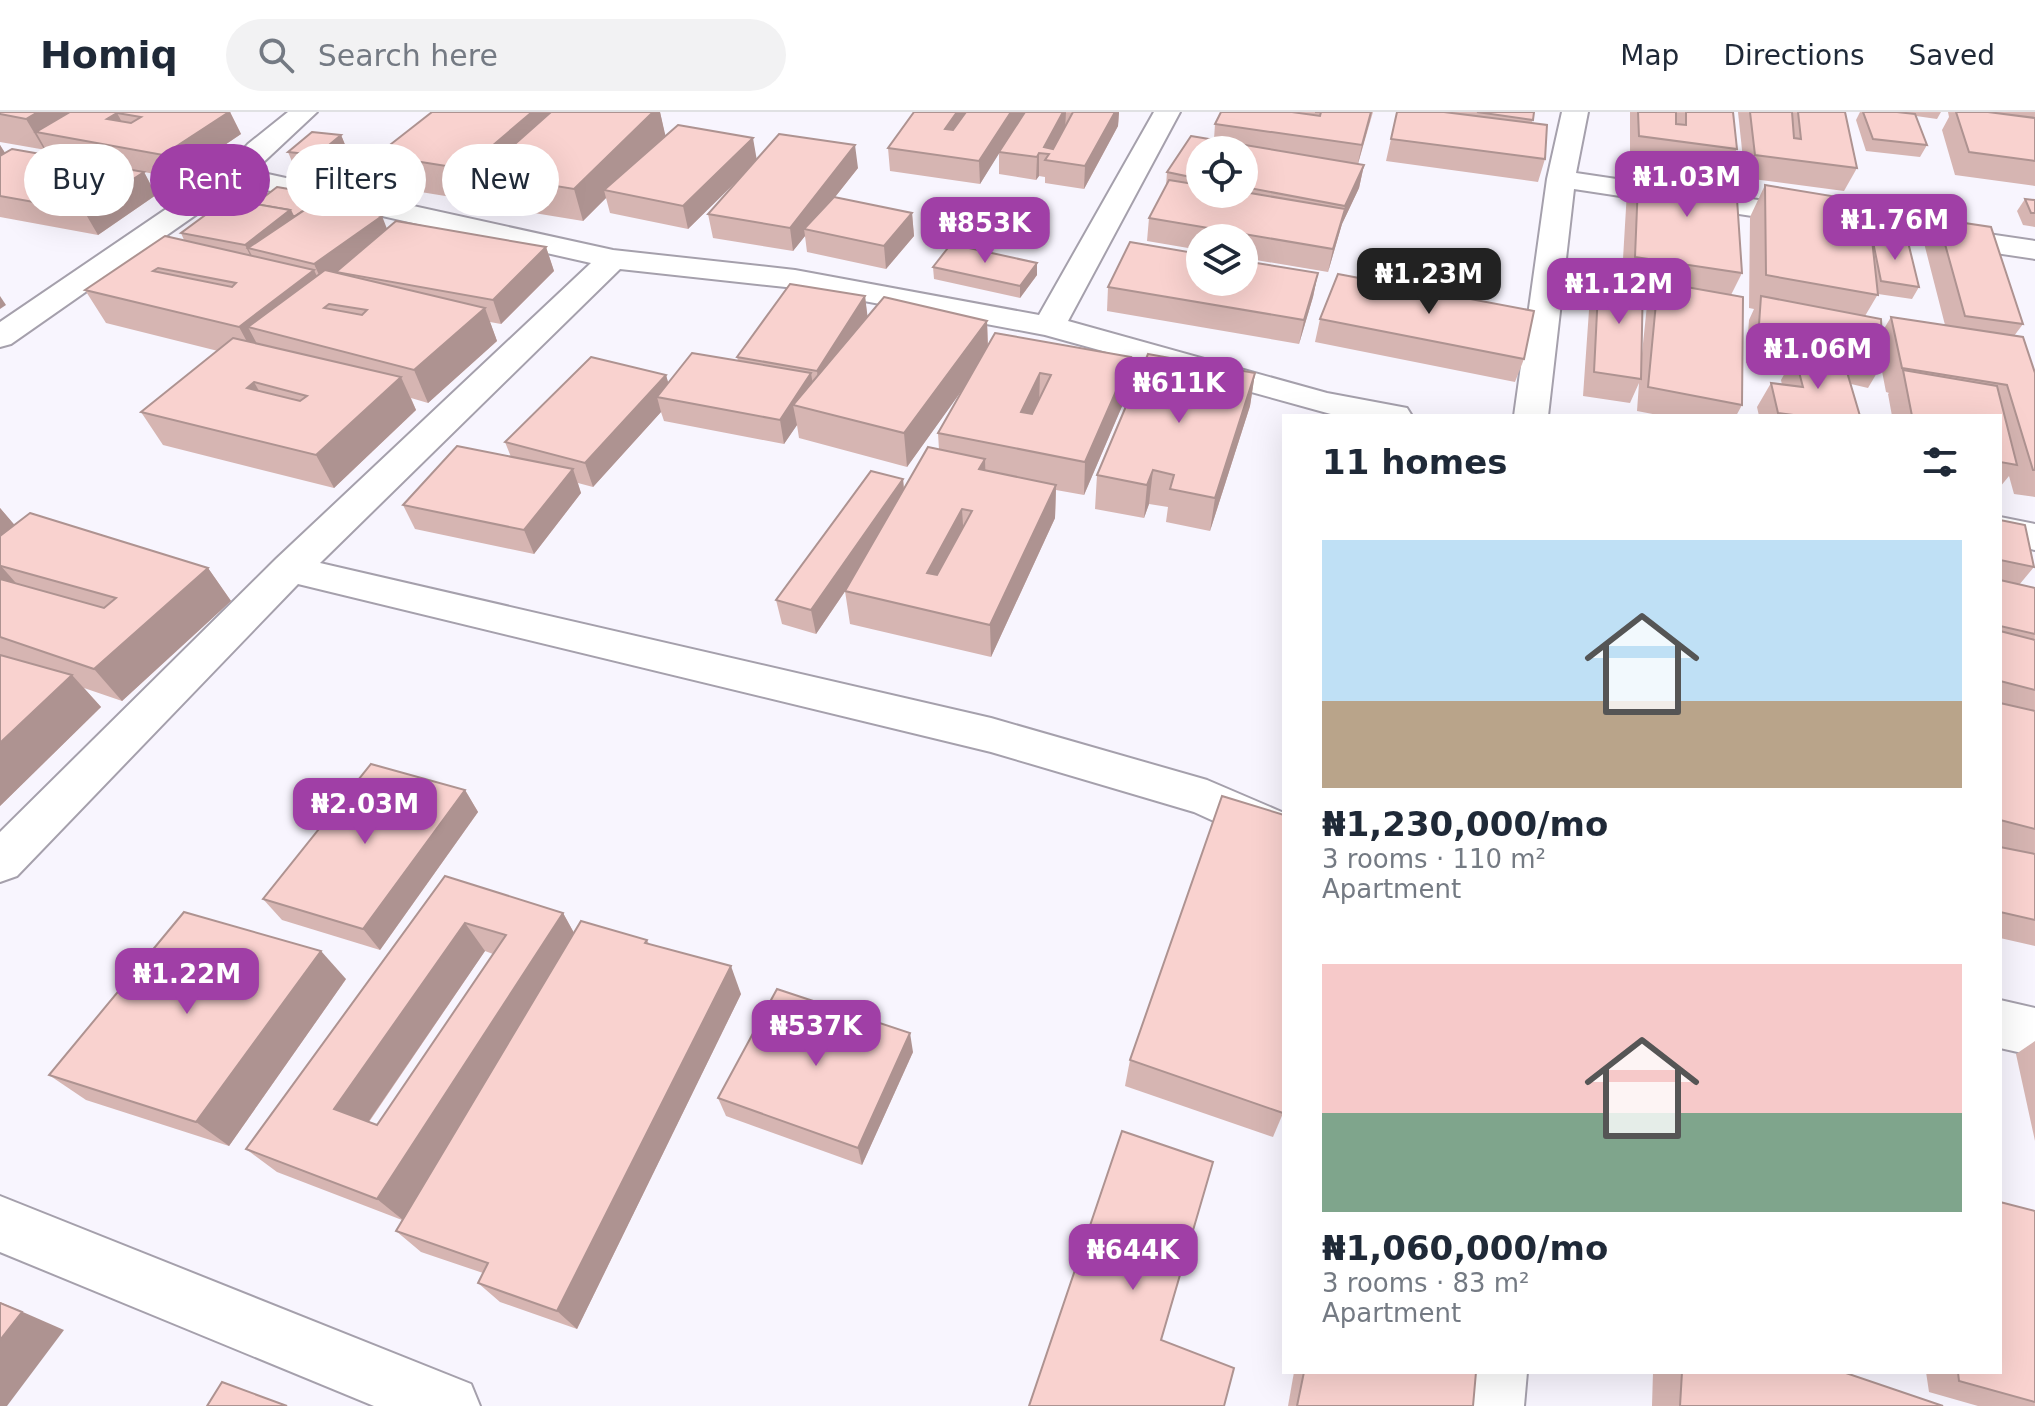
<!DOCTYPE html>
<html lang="en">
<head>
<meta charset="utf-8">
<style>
	body { margin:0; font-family:"DejaVu Sans",sans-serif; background:#f2f2f3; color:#1f2937; height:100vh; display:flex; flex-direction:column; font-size:30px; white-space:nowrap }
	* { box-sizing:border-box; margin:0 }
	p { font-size:26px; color:#747a83 }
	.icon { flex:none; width:44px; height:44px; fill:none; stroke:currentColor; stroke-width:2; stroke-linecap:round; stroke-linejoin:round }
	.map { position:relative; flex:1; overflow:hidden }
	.side { position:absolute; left:1282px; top:302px; width:720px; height:960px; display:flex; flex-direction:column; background:#fff; border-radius:0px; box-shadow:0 8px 32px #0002 }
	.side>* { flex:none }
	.hud { position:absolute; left:24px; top:32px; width:760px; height:72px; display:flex; gap:16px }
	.controls { position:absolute; left:1186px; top:24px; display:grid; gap:16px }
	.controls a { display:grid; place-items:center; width:72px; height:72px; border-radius:50%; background:#fff; box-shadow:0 8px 32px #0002; font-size:40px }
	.price { position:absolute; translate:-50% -68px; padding:0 18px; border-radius:16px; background:#a03fa6; color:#fff; font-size:26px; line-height:52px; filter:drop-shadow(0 2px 4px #0008) }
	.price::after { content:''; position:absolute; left:50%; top:48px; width:24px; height:18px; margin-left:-12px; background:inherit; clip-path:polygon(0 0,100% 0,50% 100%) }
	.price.current { background:#222; color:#fff }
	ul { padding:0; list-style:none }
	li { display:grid; align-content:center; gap:16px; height:424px; padding:0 40px }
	li span { display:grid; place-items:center; height:248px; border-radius:0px; color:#555 }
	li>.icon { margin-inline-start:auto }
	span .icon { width:144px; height:144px; fill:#fffc; stroke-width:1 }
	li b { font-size:34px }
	h2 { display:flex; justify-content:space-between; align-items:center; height:96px; padding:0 40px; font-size:34px }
	.chip { padding:0 28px; border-radius:36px; background:#fff; box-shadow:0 8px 32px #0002; font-size:28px; line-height:72px }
	.chip.current { background:#a03fa6; color:#fff }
	header { display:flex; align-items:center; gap:48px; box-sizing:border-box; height:112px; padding:0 40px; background:#fff; border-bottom:2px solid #e0e1e3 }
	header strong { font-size:38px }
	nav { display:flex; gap:44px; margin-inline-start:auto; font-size:28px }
	.search { width:560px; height:72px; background:#f2f2f3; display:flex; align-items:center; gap:20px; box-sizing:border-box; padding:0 28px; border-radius:44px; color:#747a83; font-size:30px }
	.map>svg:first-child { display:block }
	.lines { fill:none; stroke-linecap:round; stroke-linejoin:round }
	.street-casing { stroke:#a5a0ac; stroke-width:4 }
	.street { fill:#fff; fill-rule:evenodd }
	.wall { fill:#d6b5b2; fill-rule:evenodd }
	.shaded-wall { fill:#ae9391 }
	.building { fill:#f9d2cf; stroke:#ae9391; stroke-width:2; fill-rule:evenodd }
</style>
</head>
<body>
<header>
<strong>Homiq</strong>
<div class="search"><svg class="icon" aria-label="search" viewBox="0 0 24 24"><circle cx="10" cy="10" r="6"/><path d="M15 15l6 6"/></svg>Search here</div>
<nav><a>Map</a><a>Directions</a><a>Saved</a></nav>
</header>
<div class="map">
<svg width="2035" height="1294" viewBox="0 0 2035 1294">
	<rect width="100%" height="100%" fill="#f8f5fe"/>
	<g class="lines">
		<defs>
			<g id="street">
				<path d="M288,0H317L254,59L613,138L795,158L1039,203L1154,0H1180L1068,209L1327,281L1407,296L1412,304H1338L1045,223L795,176L620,157L320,451L991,606L1207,668L1284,701V741L1194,700L991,640L298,472L17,764L0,770V720L276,447L591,151L240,72L11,232L0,235V210L225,57L248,32Z"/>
				<path d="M1562,0H1588L1576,61L2035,129V147L1574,77L1548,304H1514L1547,67Z"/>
				<path d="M2000,405L2035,412V438L2000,431Z"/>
				<path d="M2000,888L2035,896V944L2000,936Z"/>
				<path d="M0,1084L471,1272L480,1294H374L0,1140Z"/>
				<path d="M1467,1260H1527L1524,1294H1462Z"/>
			</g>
		</defs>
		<!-- street casing -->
		<use href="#street" class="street-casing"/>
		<!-- street -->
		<use href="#street" class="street"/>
	</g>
	<!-- wall -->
	<g class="wall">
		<path d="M0,0H230L241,22L176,66L144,60L156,83L98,123L0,105V33L5,41L50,43L46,38L0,30Z"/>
		<path d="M432,0H660L665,24L757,47L858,56L835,85L912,101L914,124L886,157L807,140L805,124L793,139L713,126L708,102L741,65L688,117L610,101L606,86L583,109L492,94L487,80L476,89L390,75L377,43Z"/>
		<path d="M914,0H1119L1118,14L1084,77L1045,71V65L1039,64L1036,68L999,62V41L980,72L890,59L888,36Z"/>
		<path d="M1221,0H1373L1358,52L1364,53L1359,76L1342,112L1328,160L1244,146V126H1200V138L1147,129L1149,106L1166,74L1167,60L1214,27L1215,12ZM1200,38H1244V82H1200Z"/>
		<path d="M1397,0H1534L1532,11L1545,47L1538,70L1386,49Z"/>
		<path d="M1630,0H1733L1737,37L1726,60L1680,53L1679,63L1742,161L1731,183L1742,293L1736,304H1663L1637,299L1639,271L1630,291L1583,284L1590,184L1599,160L1622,164L1627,79L1639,48L1630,47ZM1643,181L1652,182L1647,193L1641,251Z"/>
		<path d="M1738,0H1845L1857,56L1844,79L1745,66Z"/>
		<path d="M1860,0H1941L1937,7L1916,4L1927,33L1920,45L1866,39L1856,8Z"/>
		<path d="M1948,0H2035V74L1955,63L1942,18L1949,5Z"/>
		<path d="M341,23L346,35L323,55L293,52L288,40Z"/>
		<path d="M1765,73L1872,125L1919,175L1912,187L1878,182L1865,204L1882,220L1891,205L1945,213L1924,131L1938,107L2023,212L2014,224L2035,261V385L2014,382L2009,364L2000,375V304H1892L1888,282L1889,281L1886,280L1881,254L1868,276L1851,272L1860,304H1759L1757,295L1771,271L1782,273L1781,268L1786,259L1746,251L1749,208L1754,197L1749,196L1750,105Z"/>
		<path d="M258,84L260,88L333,92L387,117L546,135L554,159L501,212L490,210L497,229L428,291L411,286L416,298L334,376L163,333L141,300L218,239L106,211L85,178L184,128L181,121L211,99L204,88Z"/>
		<path d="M2025,87L2035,88V115L2023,113L2017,99Z"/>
		<path d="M933,155L1037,163L1020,186L934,167Z"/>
		<path d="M1318,161L1313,185L1299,232L1107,199L1108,175Z"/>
		<path d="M865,184L867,204L987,209L988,233L1131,245L1129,278L1084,383L1056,378L1055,406L991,545L850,512L845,479L846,478L816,522L782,512L776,488L903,367L904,378L939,338L938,321L964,275L907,355L799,326L797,313L784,332L664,309L661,300L593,375L578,371L581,381L534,442L415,417L403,393L511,345L505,330L666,263L668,271L738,249L737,245Z"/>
		<path d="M1320,207L1524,247L1515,270L1315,230Z"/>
		<path d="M1203,252L1202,264L1211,266L1255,261L1250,294L1210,419L1166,410L1168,395L1149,392L1144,406L1095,397L1097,363Z"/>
		<path d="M0,396L14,413L208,456L231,489L122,589L84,576L101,595L0,694Z"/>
		<path d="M2000,408L2034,455L2019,473L2035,476V834L2000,826Z"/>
		<path d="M465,678L478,700L380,838L282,808L263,787Z"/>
		<path d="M445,764L563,801L574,821L647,828L649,832L741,882L577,1217L500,1190L478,1171L483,1161L421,1140L396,1119L402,1108L277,1060L246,1037ZM485,839L493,842L377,1013L369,1010Z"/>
		<path d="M346,867L229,1034L86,988L49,963Z"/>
		<path d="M2035,929V1029L2016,942Z"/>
		<path d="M913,940L862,1053L726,1004L718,986Z"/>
		<path d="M1130,948L1284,999L1273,1025L1125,974Z"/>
		<path d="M2035,1099V1294H1978L1929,1280L1926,1260H2000Z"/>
		<path d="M1294,1260H1476L1473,1294H1288Z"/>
		<path d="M1653,1260H1843L1943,1294H1652Z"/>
	</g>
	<!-- shaded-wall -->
	<g class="shaded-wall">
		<path d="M38,0H110L36,20L46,38L45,39L26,7Z"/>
		<path d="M229,0H230L241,22L176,66L163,43Z"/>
		<path d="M532,0H566L481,62L487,80L476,89L465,57Z"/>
		<path d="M653,0H660L666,26L604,78L606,86L583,109L574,77Z"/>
		<path d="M957,0H968L946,40L945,17Z"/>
		<path d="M1011,0H1025L980,72L979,49Z"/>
		<path d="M1063,0H1066L1065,18L1049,42L1044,35Z"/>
		<path d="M1115,0H1119L1118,14L1084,77L1085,54Z"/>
		<path d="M1371,0L1370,8L1357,55L1362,33Z"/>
		<path d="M117,1L129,23L107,7Z"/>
		<path d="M341,23L346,35L323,55L317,43Z"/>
		<path d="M753,26L757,49L688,117L683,94Z"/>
		<path d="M0,33L12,52L0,59Z"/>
		<path d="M855,33L858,56L809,118L804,117L805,124L793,139L790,116Z"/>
		<path d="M1039,41V64L1036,68L1037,45Z"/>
		<path d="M1364,53L1359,76L1342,112L1328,160L1333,137L1345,94Z"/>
		<path d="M144,60L156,83L98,123L84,99Z"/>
		<path d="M258,84L264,96H239Z"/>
		<path d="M330,84L335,97L303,106Z"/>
		<path d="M290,98L301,122L248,136L258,156L257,157L245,133Z"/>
		<path d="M912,101L914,124L886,157L884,134Z"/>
		<path d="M382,104L391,127L336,160L325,176L314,152Z"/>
		<path d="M546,135L554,159L501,212L493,188Z"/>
		<path d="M1037,151V163L1020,186V174Z"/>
		<path d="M314,158L330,191L248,215L263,243L257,248L239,215Z"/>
		<path d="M1318,161L1313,185L1299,232L1304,208Z"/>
		<path d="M0,184L6,193L0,197Z"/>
		<path d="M865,184L868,208L820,283L817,259Z"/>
		<path d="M485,196L497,229L428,291L414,258Z"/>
		<path d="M987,209L988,242L907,355L904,321Z"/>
		<path d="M1131,245L1129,278L1084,383L1085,350Z"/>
		<path d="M811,261L815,285L793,293L797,313L784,332L780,308Z"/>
		<path d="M1040,261L1039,294L1021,333V300Z"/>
		<path d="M1255,261L1250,294L1210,419L1215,386Z"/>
		<path d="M666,263L673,287L657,285L661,300L593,375L585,351Z"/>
		<path d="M401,265L416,298L334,376L316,343Z"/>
		<path d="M254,270L273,304L247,276Z"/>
		<path d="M985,347L986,380L979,357Z"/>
		<path d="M573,357L581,381L534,442L524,418Z"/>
		<path d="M1153,358L1149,392L1144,406L1147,373Z"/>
		<path d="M903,367L905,391L816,522L811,498Z"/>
		<path d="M1056,373L1055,406L991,545L990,513Z"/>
		<path d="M0,396L25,425L0,444Z"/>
		<path d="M962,397L964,430L929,494L927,461Z"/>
		<path d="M0,454H1L30,487L0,477Z"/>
		<path d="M208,456L231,489L122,589L94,557Z"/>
		<path d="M72,563L101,595L0,694V631Z"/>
		<path d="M465,678L478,700L380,838L363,817Z"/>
		<path d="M563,801L579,830L403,1108L377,1087Z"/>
		<path d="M465,811L485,839L360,1022L334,997Z"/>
		<path d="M321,839L346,867L229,1034L196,1010Z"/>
		<path d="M731,854L741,882L577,1217L557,1199Z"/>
		<path d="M910,921L913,940L862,1053L858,1036Z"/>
		<path d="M0,1190L64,1218L7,1294H0Z"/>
	</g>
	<!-- building -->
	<g class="building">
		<path d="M0,0H38L26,7L0,2Z"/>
		<path d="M70,0H229L163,43L36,20ZM117,1L141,5L131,11L107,7Z"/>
		<path d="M432,0H532L465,57L377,43Z"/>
		<path d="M551,0H653L574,77L481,62Z"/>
		<path d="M914,0H957L945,17L953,18L966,0H1011L979,49L888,36Z"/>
		<path d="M1025,0H1063L1044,35L1053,37L1073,0H1115L1085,54L1045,48L1049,42L1039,41L1037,45L999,40Z"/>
		<path d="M1221,0H1292L1320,4L1321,0H1315H1371L1362,33L1215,12Z"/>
		<path d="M1397,0H1444L1547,13L1545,47L1391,27Z"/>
		<path d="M1477,0H1534L1533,8Z"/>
		<path d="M1638,0H1676V12L1686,13V0H1733L1737,37L1639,24Z"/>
		<path d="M1750,0H1792L1794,26L1801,27L1798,0H1845L1857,56L1755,43Z"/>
		<path d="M1863,0H1897L1915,2L1927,33L1873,27Z"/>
		<path d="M1956,0H1988L2035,6V49L1969,40Z"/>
		<path d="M678,13L753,26L683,94L604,78Z"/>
		<path d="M312,20L341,23L317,43L288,40Z"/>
		<path d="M779,22L855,33L790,116L708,102Z"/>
		<path d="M1191,24L1364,53L1345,94L1244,75V38H1200V67L1167,60Z"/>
		<path d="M12,37L144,60L84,99L0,84V44Z"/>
		<path d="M1639,47L1680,52L1679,63L1736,72L1742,161L1635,145Z"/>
		<path d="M1169,68L1200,73V82H1244V80L1345,97L1333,137L1149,106Z"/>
		<path d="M1765,73L1868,90L1878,183L1766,163Z"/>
		<path d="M277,75L330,84L323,90L318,89L295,104H293L290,98L255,92Z"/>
		<path d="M224,76L258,84L247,91L227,87L221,92L204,88Z"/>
		<path d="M834,85L912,101L884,134L804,117Z"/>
		<path d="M227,87L290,98L245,133L181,121Z"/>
		<path d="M2025,87L2035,88V101H2031Z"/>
		<path d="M318,89L382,104L314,152L248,136Z"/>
		<path d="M1938,107L1991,115L2023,212L1965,204Z"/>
		<path d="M396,109L546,135L493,188L336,160Z"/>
		<path d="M165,124L314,158L239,215L85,178ZM158,156L236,171L232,175L153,159Z"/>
		<path d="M1872,125L1908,130L1919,175L1881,169Z"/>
		<path d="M1130,130L1200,142V170H1244V149L1318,161L1304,208L1108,175Z"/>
		<path d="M951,132L1037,151L1020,174L933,155Z"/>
		<path d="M325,158L485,196L414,258L248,215ZM329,192L367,198L362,203L324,196Z"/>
		<path d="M1599,160L1643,167L1641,267L1594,260Z"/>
		<path d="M1338,162L1534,199L1524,247L1320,207Z"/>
		<path d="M1658,170L1743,185L1742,293L1648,275Z"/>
		<path d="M790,172L865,184L817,259L737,245Z"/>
		<path d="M1761,184L1881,207L1883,252L1758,227Z"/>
		<path d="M884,185L987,209L904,321L793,293Z"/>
		<path d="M1891,205L2023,225L2035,261V358H2033L2007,273L1902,256Z"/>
		<path d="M995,221L1131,245L1085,350L938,321ZM1040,261L1051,263L1032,302L1021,300Z"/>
		<path d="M233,226L401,265L316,343L141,300ZM254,270L307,284L300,289L247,276Z"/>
		<path d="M692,241L811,261L780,308L657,285Z"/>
		<path d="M1148,242L1203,252L1199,264L1211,266L1215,254L1255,261L1215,386L1170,377L1174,363L1153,358L1147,373L1097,363Z"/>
		<path d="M591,245L666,263L585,351L505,330Z"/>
		<path d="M1795,245L1844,250L1860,304H1801L1778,301L1771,271L1803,275Z"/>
		<path d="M1903,258L1997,274L2017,353L2000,350V304H1912Z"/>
		<path d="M457,334L573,357L524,418L403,393Z"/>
		<path d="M928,335L985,347L979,357L1056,373L990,513L845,479ZM962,397L972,399L937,463L927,461Z"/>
		<path d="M871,359L903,367L811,498L776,488Z"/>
		<path d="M30,401L208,456L94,557L0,525V467L104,496L116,486L1,454H0V424Z"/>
		<path d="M2000,408L2025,413L2034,455L2000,448Z"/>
		<path d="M2000,468L2035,476V522L2000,514Z"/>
		<path d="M2000,519L2035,528V578L2000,569Z"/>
		<path d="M0,543L72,563L0,631Z"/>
		<path d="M2000,591L2035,599V717L2000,708Z"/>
		<path d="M371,652L465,678L363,817L263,787Z"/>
		<path d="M1222,684L1284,703L1283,1001L1130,948Z"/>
		<path d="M2000,735L2035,742V808L2000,800Z"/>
		<path d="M445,764L563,801L377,1087L246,1037ZM465,811L506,823L377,1013L334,997Z"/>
		<path d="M184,800L321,839L196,1010L49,963Z"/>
		<path d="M581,809L647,828L645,831L731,854L557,1199L478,1171L488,1151L396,1119Z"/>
		<path d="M777,877L910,921L858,1036L718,986Z"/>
		<path d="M1122,1019L1213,1050L1161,1228L1234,1256L1224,1294H1029Z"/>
		<path d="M2000,1090L2035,1099V1290L1959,1269L1958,1260H2000Z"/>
		<path d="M0,1191L22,1200L0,1228Z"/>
		<path d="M1304,1260H1476L1473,1294H1297Z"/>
		<path d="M1682,1260H1843L1943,1294H1680Z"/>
		<path d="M222,1270L287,1294H207Z"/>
	</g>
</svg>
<div class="controls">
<a><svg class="icon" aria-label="locate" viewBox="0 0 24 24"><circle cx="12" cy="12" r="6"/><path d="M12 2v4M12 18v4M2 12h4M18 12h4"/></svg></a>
<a><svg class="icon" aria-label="layers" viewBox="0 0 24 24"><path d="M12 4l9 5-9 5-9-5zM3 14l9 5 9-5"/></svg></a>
</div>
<b class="price" style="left:1687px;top:107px">₦1.03M</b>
<b class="price" style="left:1895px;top:150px">₦1.76M</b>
<b class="price" style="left:985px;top:153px">₦853K</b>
<b class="price current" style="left:1429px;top:204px">₦1.23M</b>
<b class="price" style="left:1619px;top:214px">₦1.12M</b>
<b class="price" style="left:1818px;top:279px">₦1.06M</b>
<b class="price" style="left:1179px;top:313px">₦611K</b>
<b class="price" style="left:365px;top:734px">₦2.03M</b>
<b class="price" style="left:187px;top:904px">₦1.22M</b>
<b class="price" style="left:816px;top:956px">₦537K</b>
<b class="price" style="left:1133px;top:1180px">₦644K</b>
<div class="hud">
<a class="chip">Buy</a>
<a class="chip current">Rent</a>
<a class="chip">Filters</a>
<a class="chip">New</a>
</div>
<section class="side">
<h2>11 homes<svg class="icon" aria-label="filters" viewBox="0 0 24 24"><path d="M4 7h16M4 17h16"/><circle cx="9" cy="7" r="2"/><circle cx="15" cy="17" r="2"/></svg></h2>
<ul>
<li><span style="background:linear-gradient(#bfe0f5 65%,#b9a48a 0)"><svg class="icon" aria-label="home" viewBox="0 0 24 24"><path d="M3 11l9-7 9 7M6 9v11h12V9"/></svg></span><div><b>₦1,230,000/mo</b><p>3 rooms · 110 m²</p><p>Apartment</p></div></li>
<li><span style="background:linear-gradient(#f6c9c9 60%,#7fa58c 0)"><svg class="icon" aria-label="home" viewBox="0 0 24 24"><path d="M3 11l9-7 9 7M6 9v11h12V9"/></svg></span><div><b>₦1,060,000/mo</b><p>3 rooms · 83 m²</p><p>Apartment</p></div></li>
</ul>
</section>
</div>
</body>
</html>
